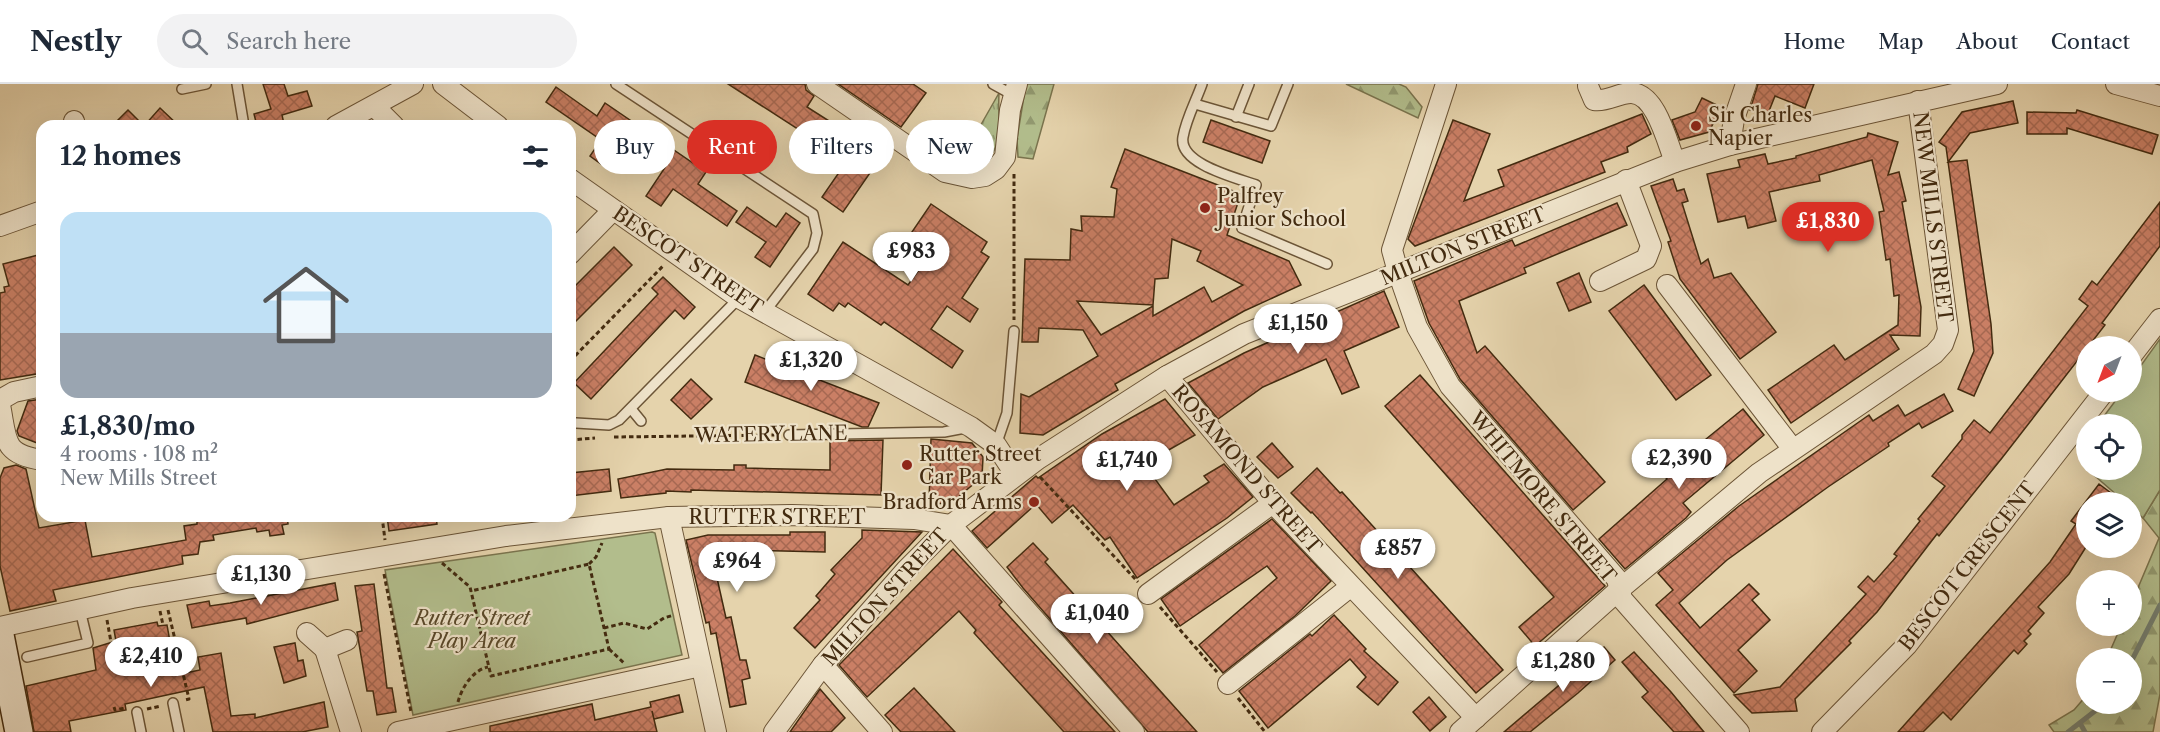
<!DOCTYPE html>
<html lang="en">
<head>
<meta charset="utf-8">
<style>
	body { margin:0; font-family:"Libre Caslon Text",serif; background:#f2f2f3; color:#1f2937; height:100vh; display:flex; flex-direction:column; font-size:22px; white-space:nowrap }
	* { box-sizing:border-box; margin:0 }
	p { font-size:20px; color:#747a83 }
	.icon { flex:none; width:33px; height:33px; fill:none; stroke:currentColor; stroke-width:2; stroke-linecap:round; stroke-linejoin:round }
	.map { position:relative; flex:1; overflow:hidden }
	.panel { position:absolute; left:36px; top:36px; width:540px; height:402px; display:flex; flex-direction:column; background:#fff; border-radius:18px; box-shadow:0 6px 24px #0002 }
	.panel>* { flex:none }
	.hud { position:absolute; left:594px; top:36px; width:570px; height:54px; display:flex; gap:12px }
	.needle { width:39px; rotate:222deg }
	.controls { position:absolute; left:2076px; top:252px; display:grid; gap:12px }
	.controls a { display:grid; place-items:center; width:66px; height:66px; border-radius:50%; background:#fff; box-shadow:0 6px 24px #0002; font-size:30px }
	.price { position:absolute; translate:-50% -51px; padding:0 14px; border-radius:21px; background:#fff; color:#222; font-size:20px; line-height:39px; filter:drop-shadow(0 2px 3px #0008) }
	.price::after { content:''; position:absolute; left:50%; top:36px; width:18px; height:14px; margin-left:-9px; background:inherit; clip-path:polygon(0 0,100% 0,50% 100%) }
	.price.on { background:#d93025; color:#fff }
	ul { padding:0; list-style:none }
	li { display:grid; align-content:center; gap:12px; height:318px; padding:0 24px }
	li span { display:grid; place-items:center; height:186px; border-radius:18px; color:#555 }
	li>.icon { margin-inline-start:auto }
	span .icon { width:108px; height:108px; fill:#fffc; stroke-width:1 }
	li b { font-size:26px }
	h2 { display:flex; justify-content:space-between; align-items:center; height:72px; padding:0 24px; font-size:26px }
	.tag { padding:0 21px; border-radius:27px; background:#fff; box-shadow:0 6px 24px #0002; font-size:21px; line-height:54px }
	.tag.on { background:#d93025; color:#fff }
	header { display:flex; align-items:center; gap:36px; box-sizing:border-box; height:84px; padding:0 30px; background:#fff; border-bottom:2px solid #e0e1e3 }
	header strong { font-size:28px }
	nav { display:flex; gap:33px; margin-inline-start:auto; font-size:21px }
	.search { width:420px; height:54px; background:#f2f2f3; display:flex; align-items:center; gap:15px; box-sizing:border-box; padding:0 21px; border-radius:33px; color:#747a83; font-size:22px }
	.map>svg:first-child { display:block }
	.grass { fill:url(#grass-tufts); stroke:#7a744e; stroke-width:1.5 }
	.forest { fill:url(#forest-firs); stroke:#7a744e; stroke-width:1.5 }
	.park { fill:#b2bd8c; stroke:#7a744e; stroke-width:1.5 }
	.lines { fill:none; stroke-linecap:round; stroke-linejoin:round }
	.stream { stroke:#757f70; stroke-width:5 }
	.building { fill:url(#building-cross-hatch); stroke:#432b10; stroke-width:1.5; fill-rule:evenodd }
	.lane-casing { stroke:#6c5537; stroke-width:12 }
	.street-casing { stroke:#6c5537; stroke-width:22 }
	.secondary-casing { stroke:#432b10; stroke-width:30 }
	.path { stroke:#432b10; stroke-width:3; stroke-dasharray:4.5 3; stroke-linecap:butt }
	.lane { stroke:#eee2c9; stroke-width:9 }
	.street { stroke:#eee2c9; stroke-width:20 }
	.secondary { stroke:#eee2c9; stroke-width:27 }
	.poi-dot { fill:#8f2418; stroke:#eee2c9; stroke-width:2 }
	.labels { text-anchor:middle; stroke-width:4.5; stroke-linejoin:round; paint-order:stroke }
	.poi-label { font-size:20px; fill:#432b10; stroke:#eee2c9; text-anchor:start }
	.street-label { font-size:20px; fill:#432b10; stroke:#eee2c9 }
	.park-label { font-size:20px; font-style:italic; fill:#594829; stroke:#eee2c9 }
</style>
</head>
<body>
<header>
<strong>Nestly</strong>
<div class="search"><svg class="icon" aria-label="search" viewBox="0 0 24 24"><circle cx="10" cy="10" r="6"/><path d="M15 15l6 6"/></svg>Search here</div>
<nav><a>Home</a><a>Map</a><a>About</a><a>Contact</a></nav>
</header>
<div class="map">
<svg width="2160" height="648" viewBox="0 0 2160 648">
	<defs>
		<pattern id="grass-tufts" width="24" height="20" patternUnits="userSpaceOnUse" patternTransform="scale(1.5)"><rect width="24" height="20" fill="#b2bd8c"/><path d="M3 7l-1-3M5 7V3M7 7l1-3M15 17l-1-3M17 17v-4M19 17l1-3" fill="none" stroke="#929a71"/></pattern>
		<pattern id="forest-firs" width="22" height="20" patternUnits="userSpaceOnUse" patternTransform="scale(1.5)"><rect width="22" height="20" fill="#b2bd8c"/><path d="M5 1l3.5 6h-7zM16 11l3.5 6h-7z" fill="#929a71"/></pattern>
		<pattern id="building-cross-hatch" width="8" height="8" patternUnits="userSpaceOnUse" patternTransform="scale(1.5)"><rect width="8" height="8" fill="#ca7f65"/><path d="M0 0l8 8M0 8l8-8" fill="none" stroke="#a66852"/></pattern>
	</defs>
	<rect width="100%" height="100%" fill="#e5d3ac"/>
	<filter id="stains"><feTurbulence type="fractalNoise" baseFrequency=".00333" numOctaves="4"/><feColorMatrix values="0 0 0 0 .2 0 0 0 0 .09 0 0 0 0 .02 0 0 0 .5 -.17"/></filter>
	<radialGradient id="worn" r=".72"><stop offset=".6" stop-color="#630" stop-opacity="0"/><stop offset="1" stop-color="#630" stop-opacity=".3"/></radialGradient>
	<!-- grass -->
	<path class="grass" d="M999,9C997,48 1009,81 958,81Z"/>
	<!-- forest -->
	<g class="forest">
		<path d="M1026,0H1054L1033,75L1018,73L1017,55Z"/>
		<path d="M1346,0H1399L1406,3L1422,23L1418,34Z"/>
		<path d="M2160,406V610L2153,648H2054L2049,641L2074,626L2086,612V620H2132V574H2107L2121,542H2132V518L2159,454L2143,434Z"/>
	</g>
	<!-- park -->
	<g class="park">
		<path d="M2160,255V406L2143,434L2132,424V418H2125L2088,386H2132V340H2098L2122,308H2132V294Z"/>
		<path d="M652,448L655,449L682,571L413,631L385,486Z"/>
	</g>
	<g class="lines">
		<!-- stream -->
		<g class="stream">
			<path d="M2132,576L2160,521"/>
			<path d="M2080,639L2085,648"/>
			<path d="M2068,648L2104,620"/>
		</g>
	</g>
	<!-- building -->
	<g class="building">
		<path d="M263,0H284L288,12L307,7L312,22L282,31L284,40L257,42L254,30L271,25Z"/>
		<path d="M728,0H805L806,6L814,12L807,23L837,42L824,62Z"/>
		<path d="M838,0H913L926,9L901,43Z"/>
		<path d="M1758,0H1814L1805,24L1775,12L1767,32L1750,26Z"/>
		<path d="M556,3L597,32L605,19L706,88L698,100L737,127L727,142L673,105L661,122L646,112L666,82L625,53L605,83L590,72L601,56L546,18Z"/>
		<path d="M1702,14L1721,23L1709,48L1680,56L1672,36L1695,28Z"/>
		<path d="M2013,17L2018,39L1970,49L1948,78L1967,76L1991,240L1993,269L1974,312L1958,305L1974,267L1946,63L1939,58L1962,28Z"/>
		<path d="M160,24L179,42H112L128,26L144,42Z"/>
		<path d="M2077,26L2158,51L2152,70L2067,44V50H2027V28L2076,29Z"/>
		<path d="M1642,30L1651,50L1627,63L1628,68L1601,78L1605,88L1415,162L1408,155L1453,36L1490,50L1464,117L1504,102L1498,86Z"/>
		<path d="M1211,36L1270,57L1262,79L1203,58Z"/>
		<path d="M1868,49L1898,58L1888,91L1899,88L1906,117L1902,118L1921,223L1920,252L1890,251L1899,265L1791,339L1768,306L1834,261L1845,276L1898,241L1899,211L1894,212L1890,175L1886,176L1879,128L1884,127L1872,76L1819,91L1820,97L1769,108L1776,137L1748,144L1745,132L1718,138L1707,90L1740,83L1738,76L1765,70L1768,80L1796,74V72L1867,53Z"/>
		<path d="M860,58L881,73L843,128L822,113Z"/>
		<path d="M1125,65L1241,110L1227,151L1289,177L1301,201L1244,227L1115,300L1118,306L1043,351L1020,349L1021,310L1029,313L1098,272L1083,246L1039,244L1038,258H1022L1025,175L1070,176L1071,145L1082,147L1081,132L1114,133L1117,105L1111,103ZM1172,155L1201,167L1197,177L1243,201L1212,218L1204,203L1153,232V222L1101,251L1077,217L1153,221L1155,195L1168,194Z"/>
		<path d="M1673,95L1677,107L1684,105L1688,117L1682,119L1701,180L1708,175L1714,194L1731,189L1776,248L1740,275L1680,195L1668,158L1671,157L1651,102Z"/>
		<path d="M2160,118V162L2102,239L2105,241L2002,374L1939,452L1937,450L1877,528L1849,557L1851,559L1795,615L1797,627L1752,629L1734,611L1780,603L1866,510L1858,503L1868,492L1874,498L1897,472L1894,470L1920,437L1918,435L1945,402L1932,392L1962,355V351L1974,336L1990,349L2088,222L2079,215L2092,197L2097,201Z"/>
		<path d="M1617,119L1627,141L1524,184L1526,189L1459,217L1477,269L1485,262L1605,398L1573,426L1460,295L1429,239L1414,197L1512,156L1515,162Z"/>
		<path d="M931,120L987,158L981,168L989,173L962,214L978,225L970,238L947,222L931,245L963,267L952,284L884,238L881,241L848,219L845,223L839,219L833,227L808,210L843,158L908,201L921,183L899,167Z"/>
		<path d="M747,123L776,143L786,129L800,139L770,183L755,173L766,158L736,138Z"/>
		<path d="M614,163L632,181L570,243V207Z"/>
		<path d="M42,170V289L0,296V209L5,208L4,203L9,202L3,180Z"/>
		<path d="M1579,189L1591,218L1569,227L1557,199Z"/>
		<path d="M663,193L695,223L684,235L675,226L591,315L574,299L658,210L652,204Z"/>
		<path d="M1644,201L1711,291L1676,316L1609,227Z"/>
		<path d="M1384,207L1399,243L1344,267L1359,303L1342,310L1326,275L1263,303L1218,335L1188,299L1244,269Z"/>
		<path d="M755,271L879,319L868,343H862L745,298Z"/>
		<path d="M1420,291L1605,502L1535,562L1519,543L1554,513L1385,322Z"/>
		<path d="M691,295L712,315L691,335L671,316Z"/>
		<path d="M1944,310L1953,327L1922,344L1919,339L1888,359L1889,362L1828,403L1727,476L1679,519L1700,544L1749,500L1759,510L1752,516L1770,536L1738,566L1757,587L1734,609L1656,521L1673,506L1658,489L1739,422L1869,331L1873,337L1898,321L1905,332Z"/>
		<path d="M42,315V341L37,359L19,352L17,347L28,317Z"/>
		<path d="M1165,315L1195,351L1144,380L1174,421L1209,398L1204,392L1224,380L1253,413L1227,434L1137,494L1110,453L1105,456L1073,421L1052,439L1036,420L987,464L972,447L1036,392L1038,394L1102,350Z"/>
		<path d="M1743,325L1764,351L1683,419L1691,428L1686,434L1625,485L1599,455L1667,395L1663,390Z"/>
		<path d="M931,355L972,359L983,373L982,393L951,419L929,420Z"/>
		<path d="M883,356L881,411L691,406V408L666,407V409L621,414L618,395L667,385L734,386V381H746V384L830,386V357Z"/>
		<path d="M1272,359L1293,383L1278,394L1257,373Z"/>
		<path d="M16,381L26,385L39,444L85,436L92,473L186,456L184,442L197,440V437L211,435L210,432H287L288,440L282,441L284,450L270,452L269,446L257,448L256,444L213,451L214,456L200,458L198,470L182,472L183,480L53,506L56,517L10,527L0,482V394L4,384Z"/>
		<path d="M1317,384L1340,409L1342,408L1503,586L1476,609L1312,428L1311,429L1291,409Z"/>
		<path d="M609,385L611,407L570,412V389Z"/>
		<path d="M2099,400L2123,418H2086V463L2069,490L2038,523L2044,529L2028,547L2031,550L2024,557L2027,560L2018,570L2014,566L1951,636L1943,628L1923,648H1898L2050,478L2076,440L2071,437Z"/>
		<path d="M387,432H436L437,440L389,447Z"/>
		<path d="M1272,435L1331,497L1295,532L1223,589L1199,561L1277,494L1267,482L1180,542L1161,515Z"/>
		<path d="M862,446L922,448L815,564L794,544L820,516L816,512L835,490L831,486L862,454Z"/>
		<path d="M790,448H825V468L706,465L712,495L717,494L726,534L731,533L740,576H746L750,594L742,596L746,620L730,623L716,549L711,550L709,538L706,539L686,456L708,451H790Z"/>
		<path d="M1033,459L1048,475L1045,478L1197,648H1148L1023,504L1007,483Z"/>
		<path d="M953,465L1002,518L999,521L1115,648H1064L974,549L976,546L959,527L867,613L839,581Z"/>
		<path d="M335,499L338,516L247,540L246,534L192,544L187,521L209,517L210,522L230,519Z"/>
		<path d="M374,500L387,604H392L396,628L377,631L373,607H367L357,548L362,547L355,502Z"/>
		<path d="M1334,531L1366,565L1364,567L1398,598L1378,621L1357,603L1366,593L1350,575L1268,644L1239,607L1310,550L1312,552Z"/>
		<path d="M157,538L158,542L167,541L176,591L200,586L198,573L221,569L231,632L255,630V634L324,618L328,643L302,648H213L204,603L125,620L126,626L69,637L71,648H34L26,602L96,586L93,564L116,557L114,546Z"/>
		<path d="M295,559L298,577L303,576L306,592L284,599L274,563Z"/>
		<path d="M1604,563L1615,576L1578,609L1530,648H1504Z"/>
		<path d="M1634,568L1671,608L1704,648H1674L1642,613L1648,608L1622,578Z"/>
		<path d="M914,604L955,648H901L885,631Z"/>
		<path d="M820,605L845,634L831,648H790Z"/>
		<path d="M679,611L683,628L654,635L652,627L657,648H490V642L592,620L595,636L651,623L650,618Z"/>
		<path d="M1429,613L1446,633L1430,647L1413,628Z"/>
	</g>
	<g class="lines">
		<defs>
			<g id="lane">
				<path d="M237,0L244,42"/>
				<path d="M616,0L813,130L817,149L813,165L764,229"/>
				<path d="M993,0L1013,11"/>
				<path d="M1202,0C1196,17 1186,35 1183,53C1178,80 1237,94 1256,101L1242,144L1327,180"/>
				<path d="M182,5L206,0"/>
				<path d="M1195,20L1271,42L1288,0"/>
				<path d="M1236,33L1249,0"/>
				<path d="M632,326L641,337"/>
				<path d="M576,339L609,341L619,336L739,214"/>
				<path d="M789,351L944,348L965,344"/>
				<path d="M996,361L1007,329L1014,247"/>
				<path d="M901,434V419"/>
				<path d="M27,573L88,559L80,526"/>
				<path d="M173,619L179,648"/>
				<path d="M137,628L141,648"/>
			</g>
			<g id="street">
				<path d="M443,0L498,42"/>
				<path d="M817,0L945,88L972,94L985,92L996,85L1005,73L1010,26L1017,0"/>
				<path d="M1446,0L1392,166L1398,188L1417,243L1450,302L1617,495L1622,515L1739,648"/>
				<path d="M2116,0L2160,12"/>
				<path d="M1588,2L1594,16C1608,18 1618,9 1631,9C1656,9 1667,58 1675,78"/>
				<path d="M374,22L394,42"/>
				<path d="M74,37L75,42"/>
				<path d="M336,42L413,0"/>
				<path d="M1730,61L1734,35L1746,0"/>
				<path d="M570,95L739,214L971,343L996,361L1015,390"/>
				<path d="M0,142L42,127"/>
				<path d="M570,170L613,126"/>
				<path d="M1600,197L1646,175L1651,162L1626,96"/>
				<path d="M1667,201L1792,364"/>
				<path d="M2132,271L2160,235"/>
				<path d="M1167,292L1273,419L1476,634"/>
				<path d="M0,316L14,308L42,302"/>
				<path d="M0,321C7,356 2,370 42,376"/>
				<path d="M669,433L716,648"/>
				<path d="M1148,510L1273,419"/>
				<path d="M0,543L132,514L506,452L669,433L792,431L914,435L951,441L1134,648"/>
				<path d="M307,549L325,565L347,556"/>
				<path d="M325,565L351,648"/>
				<path d="M823,581L882,648"/>
				<path d="M1228,600L1350,503"/>
				<path d="M398,648L701,582"/>
				<path d="M774,648L823,581L906,486L951,441L1038,375L1167,292L1244,250L1675,78L1730,61L1997,0"/>
				<path d="M1460,648L1620,505L1759,389L1934,270L1943,260L1948,246L1918,17"/>
				<path d="M1822,648L1907,561L2104,308"/>
			</g>
			<path id="secondary" d="M0,551L19,648"/>
		</defs>
		<!-- lane casing -->
		<use href="#lane" class="lane-casing"/>
		<!-- street casing -->
		<use href="#street" class="street-casing"/>
		<!-- secondary casing -->
		<use href="#secondary" class="secondary-casing"/>
		<!-- path -->
		<g class="path">
			<path d="M1014,90V236"/>
			<path d="M570,277L663,182"/>
			<path d="M614,353L778,351"/>
			<path d="M570,356L595,354"/>
			<path d="M1040,393L1138,498"/>
			<path d="M382,432L385,456"/>
			<path d="M442,479L470,503L491,592L609,565L589,480L471,507"/>
			<path d="M589,480L596,473L602,459"/>
			<path d="M384,490L411,628"/>
			<path d="M1160,523L1217,588"/>
			<path d="M168,526L189,615L185,616"/>
			<path d="M160,527L163,541"/>
			<path d="M107,536L111,558"/>
			<path d="M604,544L624,539L647,545L664,534L674,531"/>
			<path d="M609,565L625,580"/>
			<path d="M1238,614L1265,648"/>
			<path d="M458,618C462,603 473,586 488,583"/>
			<path d="M114,623L115,626L125,624"/>
			<path d="M147,625L161,622"/>
		</g>
		<!-- lane -->
		<use href="#lane" class="lane"/>
		<!-- street -->
		<use href="#street" class="street"/>
		<!-- secondary -->
		<use href="#secondary" class="secondary"/>
	</g>
	<!-- markers -->
	<g class="poi-dot">
		<circle cx="1696" cy="42" r="6"/>
		<circle cx="1205" cy="124" r="6"/>
		<circle cx="907" cy="381" r="6"/>
		<circle cx="1034" cy="418" r="6"/>
	</g>
	<g class="labels">
		<!-- poi labels -->
		<g class="poi-label">
			<text x="1708" y="38">Sir Charles<tspan x="1708" dy="23">Napier</tspan></text>
			<text x="1217" y="119">Palfrey<tspan x="1217" dy="23">Junior School</tspan></text>
			<text x="919" y="377">Rutter Street<tspan x="919" dy="23">Car Park</tspan></text>
			<text x="1022" y="425" text-anchor="end">Bradford Arms</text>
		</g>
		<!-- street labels -->
		<g class="street-label">
			<text transform="translate(1933 133) rotate(83)" y="7">NEW MILLS STREET</text>
			<text transform="translate(1463 162) rotate(-22)" y="7">MILTON STREET</text>
			<text transform="translate(688 176) rotate(34)" y="7">BESCOT STREET</text>
			<text transform="translate(771 350) rotate(-1)" y="7">WATERY LANE</text>
			<text transform="translate(1247 385) rotate(49)" y="7">ROSAMOND STREET</text>
			<text transform="translate(1543 413) rotate(50)" y="7">WHITMORE STREET</text>
			<text x="777" y="440">RUTTER STREET</text>
			<text transform="translate(1967 482) rotate(-52)" y="7">BESCOT CRESCENT</text>
			<text transform="translate(885 513) rotate(-48)" y="7">MILTON STREET</text>
		</g>
		<!-- park labels -->
		<g class="park-label">
			<text x="472" y="541">Rutter Street<tspan x="472" dy="23">Play Area</tspan></text>
		</g>
	</g>
	<rect width="100%" height="100%" filter="url(#stains)"/>
	<rect width="100%" height="100%" fill="url(#worn)"/>
</svg>
<div class="controls">
<a><svg class="needle" viewBox="-14 -14 28 28"><path d="M0-13l5 13h-10z" fill="#e53935"/><path d="M0 13l5-13h-10z" fill="#747a83"/></svg></a>
<a><svg class="icon" aria-label="locate" viewBox="0 0 24 24"><circle cx="12" cy="12" r="6"/><path d="M12 2v4M12 18v4M2 12h4M18 12h4"/></svg></a>
<a><svg class="icon" aria-label="layers" viewBox="0 0 24 24"><path d="M12 4l9 5-9 5-9-5zM3 14l9 5 9-5"/></svg></a>
<a>+</a>
<a>−</a>
</div>
<b class="price on" style="left:1828px;top:169px">£1,830</b>
<b class="price" style="left:911px;top:199px">£983</b>
<b class="price" style="left:1298px;top:271px">£1,150</b>
<b class="price" style="left:811px;top:308px">£1,320</b>
<b class="price" style="left:1679px;top:406px">£2,390</b>
<b class="price" style="left:1127px;top:408px">£1,740</b>
<b class="price" style="left:1398px;top:496px">£857</b>
<b class="price" style="left:737px;top:509px">£964</b>
<b class="price" style="left:261px;top:522px">£1,130</b>
<b class="price" style="left:1097px;top:561px">£1,040</b>
<b class="price" style="left:151px;top:604px">£2,410</b>
<b class="price" style="left:1563px;top:609px">£1,280</b>
<div class="hud">
<a class="tag">Buy</a>
<a class="tag on">Rent</a>
<a class="tag">Filters</a>
<a class="tag">New</a>
</div>
<section class="panel">
<h2>12 homes<svg class="icon" aria-label="filters" viewBox="0 0 24 24"><path d="M4 7h16M4 17h16"/><circle cx="9" cy="7" r="2"/><circle cx="15" cy="17" r="2"/></svg></h2>
<ul>
<li><span style="background:linear-gradient(#bfe0f5 65%,#9aa5b1 0)"><svg class="icon" aria-label="home" viewBox="0 0 24 24"><path d="M3 11l9-7 9 7M6 9v11h12V9"/></svg></span><div><b>£1,830/mo</b><p>4 rooms · 108 m²</p><p>New Mills Street</p></div></li>
</ul>
</section>
</div>
</body>
</html>
